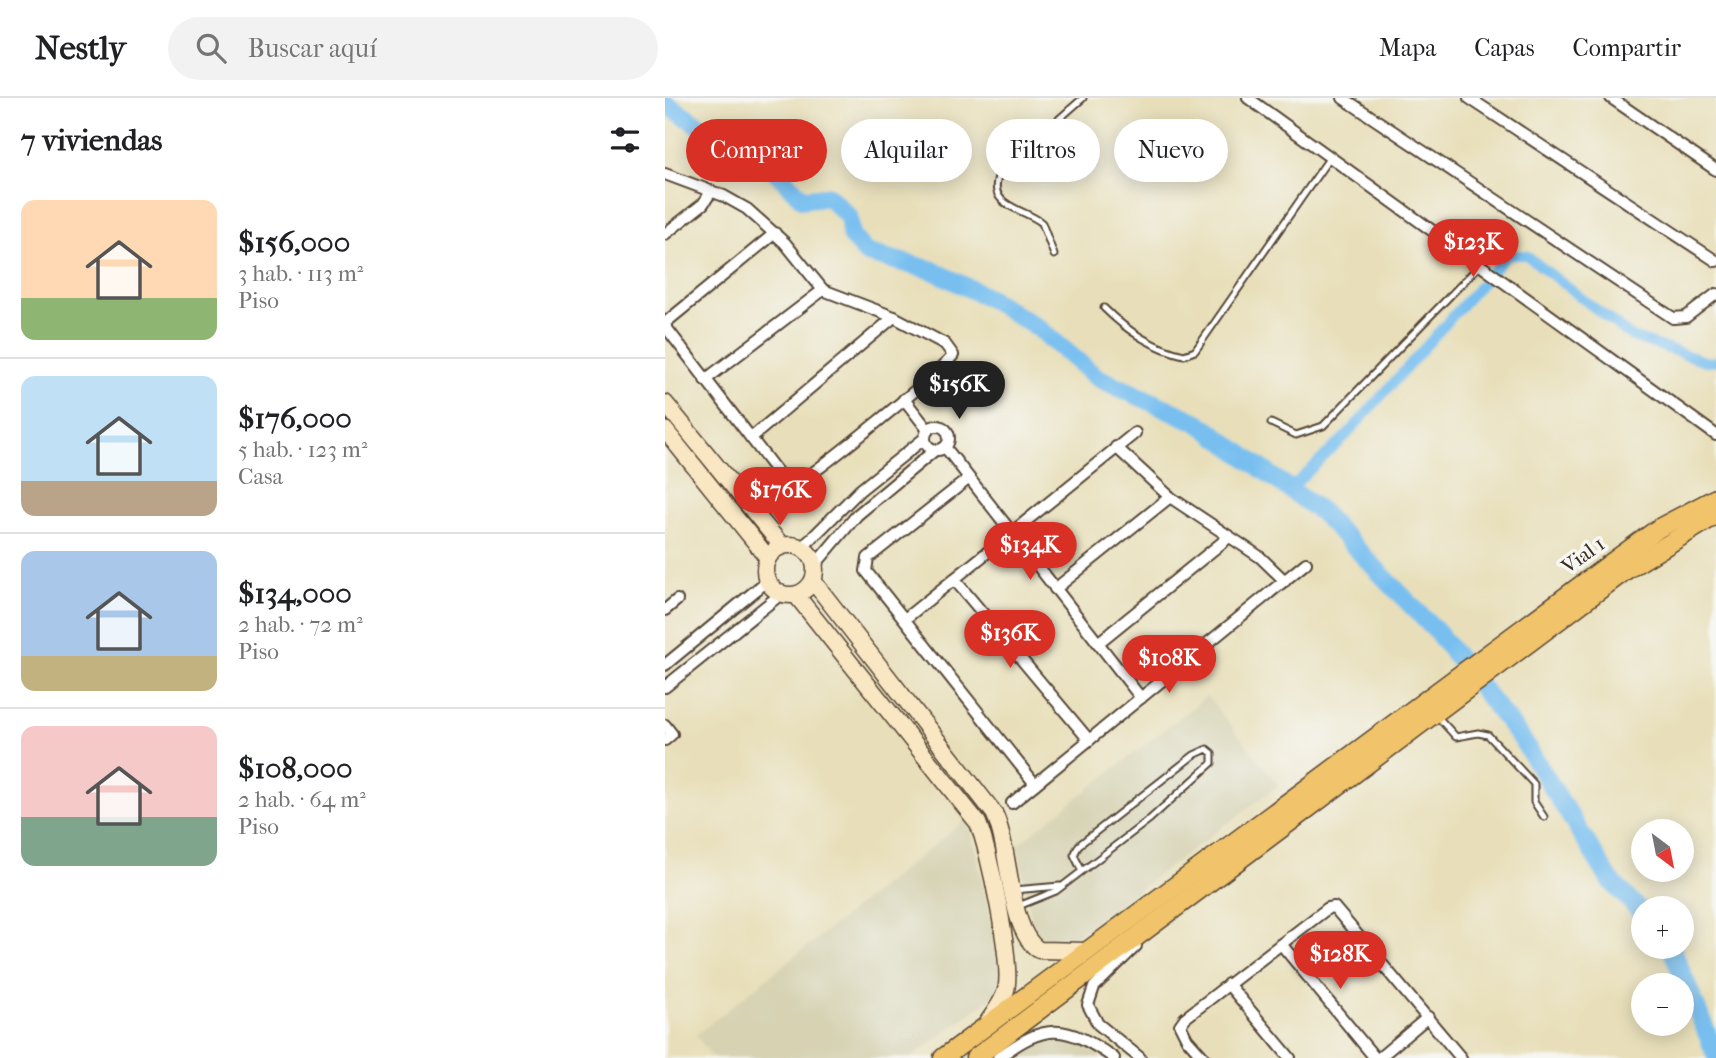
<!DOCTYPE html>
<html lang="es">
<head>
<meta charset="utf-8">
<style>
	body { margin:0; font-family:"IM FELL French Canon",serif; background:#f2f2f2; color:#202124; height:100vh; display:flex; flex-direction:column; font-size:26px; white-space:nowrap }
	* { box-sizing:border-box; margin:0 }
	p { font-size:23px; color:#757577 }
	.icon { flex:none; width:38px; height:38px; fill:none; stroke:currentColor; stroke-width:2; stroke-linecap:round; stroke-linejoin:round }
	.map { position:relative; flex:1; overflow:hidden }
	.panel { display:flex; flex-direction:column; background:#fff; width:665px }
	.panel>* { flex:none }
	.hud { position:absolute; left:21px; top:21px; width:665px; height:63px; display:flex; gap:14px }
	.needle { width:46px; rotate:148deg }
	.buttons { position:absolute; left:966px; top:721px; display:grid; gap:14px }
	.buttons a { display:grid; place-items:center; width:63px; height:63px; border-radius:50%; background:#fff; box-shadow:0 4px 18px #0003; font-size:35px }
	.price { position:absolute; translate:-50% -60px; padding:0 16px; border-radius:24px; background:#d93025; color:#fff; font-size:23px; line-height:46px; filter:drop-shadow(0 2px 4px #0008) }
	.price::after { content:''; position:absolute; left:50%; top:42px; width:21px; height:16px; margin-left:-10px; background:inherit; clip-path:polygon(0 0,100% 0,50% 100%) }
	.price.selected { background:#222; color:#fff }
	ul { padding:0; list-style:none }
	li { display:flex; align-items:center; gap:21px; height:175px; padding:0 21px }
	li+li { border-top:2px solid #e0e0e0 }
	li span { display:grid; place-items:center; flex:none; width:196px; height:140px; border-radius:14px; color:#555 }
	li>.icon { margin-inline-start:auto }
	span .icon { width:84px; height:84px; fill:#fffc; stroke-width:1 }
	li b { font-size:30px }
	h2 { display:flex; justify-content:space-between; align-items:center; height:84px; padding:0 21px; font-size:30px }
	.chip { padding:0 24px; border-radius:32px; background:#fff; box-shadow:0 4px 18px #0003; font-size:24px; line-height:63px }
	.chip.selected { background:#d93025; color:#fff }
	header { display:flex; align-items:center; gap:42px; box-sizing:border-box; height:98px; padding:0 35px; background:#fff; border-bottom:2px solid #e0e0e0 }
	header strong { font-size:33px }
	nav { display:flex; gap:38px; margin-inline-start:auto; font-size:24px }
	.search { width:490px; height:63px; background:#f2f2f2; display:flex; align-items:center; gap:18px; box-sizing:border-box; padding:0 24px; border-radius:38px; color:#757577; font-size:26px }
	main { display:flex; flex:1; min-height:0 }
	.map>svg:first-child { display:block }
	.built { fill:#d6d2b2 }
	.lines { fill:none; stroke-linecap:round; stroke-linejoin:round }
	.canal { stroke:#78bff0; stroke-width:10 }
	.river { stroke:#78bff0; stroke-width:19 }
	.lane-casing { stroke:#554535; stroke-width:9 }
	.street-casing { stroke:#554535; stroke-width:14 }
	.secondary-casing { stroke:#554535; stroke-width:19 }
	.primary-casing { stroke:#554535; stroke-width:21 }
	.lane { stroke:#fff; stroke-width:5 }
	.street { stroke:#fff; stroke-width:10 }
	.secondary { stroke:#f9e7c3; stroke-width:16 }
	.primary { stroke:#f1c36a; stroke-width:18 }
	.labels { text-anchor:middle; stroke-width:7; stroke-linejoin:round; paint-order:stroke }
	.street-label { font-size:21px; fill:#3b2a1e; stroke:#f6f6f2 }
</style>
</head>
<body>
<header>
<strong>Nestly</strong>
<div class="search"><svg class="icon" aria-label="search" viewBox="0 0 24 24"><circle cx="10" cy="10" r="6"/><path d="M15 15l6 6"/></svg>Buscar aquí</div>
<nav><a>Mapa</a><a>Capas</a><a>Compartir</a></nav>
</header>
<main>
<section class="panel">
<h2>7 viviendas<svg class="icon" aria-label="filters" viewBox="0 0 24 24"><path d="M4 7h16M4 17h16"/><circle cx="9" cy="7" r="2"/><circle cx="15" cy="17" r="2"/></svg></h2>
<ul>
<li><span style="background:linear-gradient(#ffd9b3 70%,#8fb573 0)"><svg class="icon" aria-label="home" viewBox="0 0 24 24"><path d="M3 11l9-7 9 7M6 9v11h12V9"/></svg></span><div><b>$156,000</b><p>3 hab. · 113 m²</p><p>Piso</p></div></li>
<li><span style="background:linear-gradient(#bfe0f5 75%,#b9a48a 0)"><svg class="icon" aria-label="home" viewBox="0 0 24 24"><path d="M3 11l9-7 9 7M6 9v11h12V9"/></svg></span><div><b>$176,000</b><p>5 hab. · 123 m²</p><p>Casa</p></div></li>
<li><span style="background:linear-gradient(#a9c7e8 75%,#c2b280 0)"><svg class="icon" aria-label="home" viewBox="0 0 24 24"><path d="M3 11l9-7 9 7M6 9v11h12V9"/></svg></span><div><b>$134,000</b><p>2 hab. · 72 m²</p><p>Piso</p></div></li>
<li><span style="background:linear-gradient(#f6c9c9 65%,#7fa58c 0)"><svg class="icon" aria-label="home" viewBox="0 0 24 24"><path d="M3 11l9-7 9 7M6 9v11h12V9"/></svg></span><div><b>$108,000</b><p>2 hab. · 64 m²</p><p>Piso</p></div></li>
</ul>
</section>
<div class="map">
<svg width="1051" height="960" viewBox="0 0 1051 960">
	<rect width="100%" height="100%" fill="#f6f6f2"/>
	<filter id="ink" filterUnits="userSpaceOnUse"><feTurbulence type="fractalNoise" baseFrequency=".0143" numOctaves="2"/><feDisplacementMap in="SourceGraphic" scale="14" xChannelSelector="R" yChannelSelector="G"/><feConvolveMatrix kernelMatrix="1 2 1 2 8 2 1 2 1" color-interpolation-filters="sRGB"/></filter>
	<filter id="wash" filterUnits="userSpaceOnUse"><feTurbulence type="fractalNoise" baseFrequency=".00686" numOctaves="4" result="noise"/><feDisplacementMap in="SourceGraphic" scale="28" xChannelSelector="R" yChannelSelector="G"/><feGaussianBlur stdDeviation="1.57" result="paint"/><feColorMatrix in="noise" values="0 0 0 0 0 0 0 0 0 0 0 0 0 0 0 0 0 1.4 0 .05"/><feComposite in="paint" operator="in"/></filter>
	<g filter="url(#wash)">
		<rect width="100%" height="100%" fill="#e8dfba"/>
		<!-- built -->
		<g class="built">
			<path d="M542,598L614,687L401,846L381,843L369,833L352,747Z"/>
			<path d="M303,720L338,874L335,890L326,900L246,960H48L31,937Z"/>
			<path d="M389,940L413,945L437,960H348L369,945Z"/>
		</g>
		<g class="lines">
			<!-- canal -->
			<path class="canal" d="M625,391L681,338L842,157H861L967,239L1043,264L1051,263"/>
			<!-- river -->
			<g class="river">
				<path d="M0,5L49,37L90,52L138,101L163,98L184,119L186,138L201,155L267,172L322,199L373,230L431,279L534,325L656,414L772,534L858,643L945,782L978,816"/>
				<path d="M1006,849L1051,957"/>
			</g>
		</g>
	</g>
	<g filter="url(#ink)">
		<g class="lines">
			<defs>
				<g id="lane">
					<path d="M389,157L377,125C360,110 317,109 336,72L418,0"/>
					<path d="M439,210C461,232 488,250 519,257L530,253L665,59"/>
					<path d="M606,325L631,337L658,328L815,167"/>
					<path d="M772,618L791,639L813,635L823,637L869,686V704L879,719"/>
					<path d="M349,792L395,788"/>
					<path d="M351,809L391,793L485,721L547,665V655L542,651L529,657L414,747L409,757L417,773"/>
				</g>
				<g id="street">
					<path d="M583,0L1051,337"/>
					<path d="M678,0L1008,220L1021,219L1051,196"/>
					<path d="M804,0L1051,163"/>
					<path d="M946,0L1051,72"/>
					<path d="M0,76L59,98L82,111L120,145L158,192L229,219L280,246L288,257C281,270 145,380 128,388L119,383L0,228"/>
					<path d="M0,136L38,106L46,94"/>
					<path d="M0,225L110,135"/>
					<path d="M40,282L158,192"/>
					<path d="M239,301L263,332"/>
					<circle cx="272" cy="340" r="12"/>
					<path d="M86,340L229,219"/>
					<path d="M280,349L476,600"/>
					<path d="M451,349L505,399L595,459L620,483"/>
					<path d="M303,381L203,460L201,473L370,686"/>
					<path d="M138,449L195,392L260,340"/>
					<path d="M150,467L192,417L270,352"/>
					<path d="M289,481L424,642"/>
					<path d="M390,491L505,399"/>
					<path d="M0,512L12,502"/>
					<path d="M241,520L470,335"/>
					<path d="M433,545L564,439"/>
					<path d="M0,567L102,483"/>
					<path d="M0,589L116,496"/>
					<path d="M0,627L7,636L0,642"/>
					<path d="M347,705L641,465"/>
					<path d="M616,846L710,960"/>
					<path d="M471,848L429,889L423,907L433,926L475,960"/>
					<path d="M563,886L625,960"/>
					<path d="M333,960C381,924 400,926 449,960"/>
					<path d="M539,960L522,941L515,927L520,920L663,810L669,809L796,960"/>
					<path d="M714,960L763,919"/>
				</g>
				<g id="secondary">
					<path d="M0,305L117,448"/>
					<path d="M0,332L103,460"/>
					<circle cx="125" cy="472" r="25"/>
					<path d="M148,483L329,715C346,750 343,833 374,852L422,853"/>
					<path d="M131,497L313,725C324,751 348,867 341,892C338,904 329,915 322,925"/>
				</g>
				<g id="primary">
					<path d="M278,960L954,459L994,430L1051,400"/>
					<path d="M310,960L961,472L1051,417"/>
				</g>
			</defs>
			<!-- lane casing -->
			<use href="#lane" class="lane-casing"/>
			<!-- street casing -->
			<use href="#street" class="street-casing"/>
			<!-- secondary casing -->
			<use href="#secondary" class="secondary-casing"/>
			<!-- primary casing -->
			<use href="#primary" class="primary-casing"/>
			<!-- lane -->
			<use href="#lane" class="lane"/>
			<!-- street -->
			<use href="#street" class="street"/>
			<!-- secondary -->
			<use href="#secondary" class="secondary"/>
			<!-- primary -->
			<use href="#primary" class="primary"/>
		</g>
	</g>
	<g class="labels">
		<!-- street labels -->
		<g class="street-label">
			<text transform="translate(918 457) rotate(-36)" y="7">Vial 1</text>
		</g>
	</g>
</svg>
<div class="buttons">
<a><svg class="needle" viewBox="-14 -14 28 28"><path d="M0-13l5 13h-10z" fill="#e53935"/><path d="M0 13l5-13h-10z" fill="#757577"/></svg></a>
<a>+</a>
<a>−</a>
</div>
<b class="price" style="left:808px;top:181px">$123K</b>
<b class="price selected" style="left:294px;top:323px">$156K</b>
<b class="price" style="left:115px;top:429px">$176K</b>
<b class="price" style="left:365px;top:484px">$134K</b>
<b class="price" style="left:345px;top:572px">$136K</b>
<b class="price" style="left:504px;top:597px">$108K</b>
<b class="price" style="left:675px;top:893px">$128K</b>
<div class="hud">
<a class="chip selected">Comprar</a>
<a class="chip">Alquilar</a>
<a class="chip">Filtros</a>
<a class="chip">Nuevo</a>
</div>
</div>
</main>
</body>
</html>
